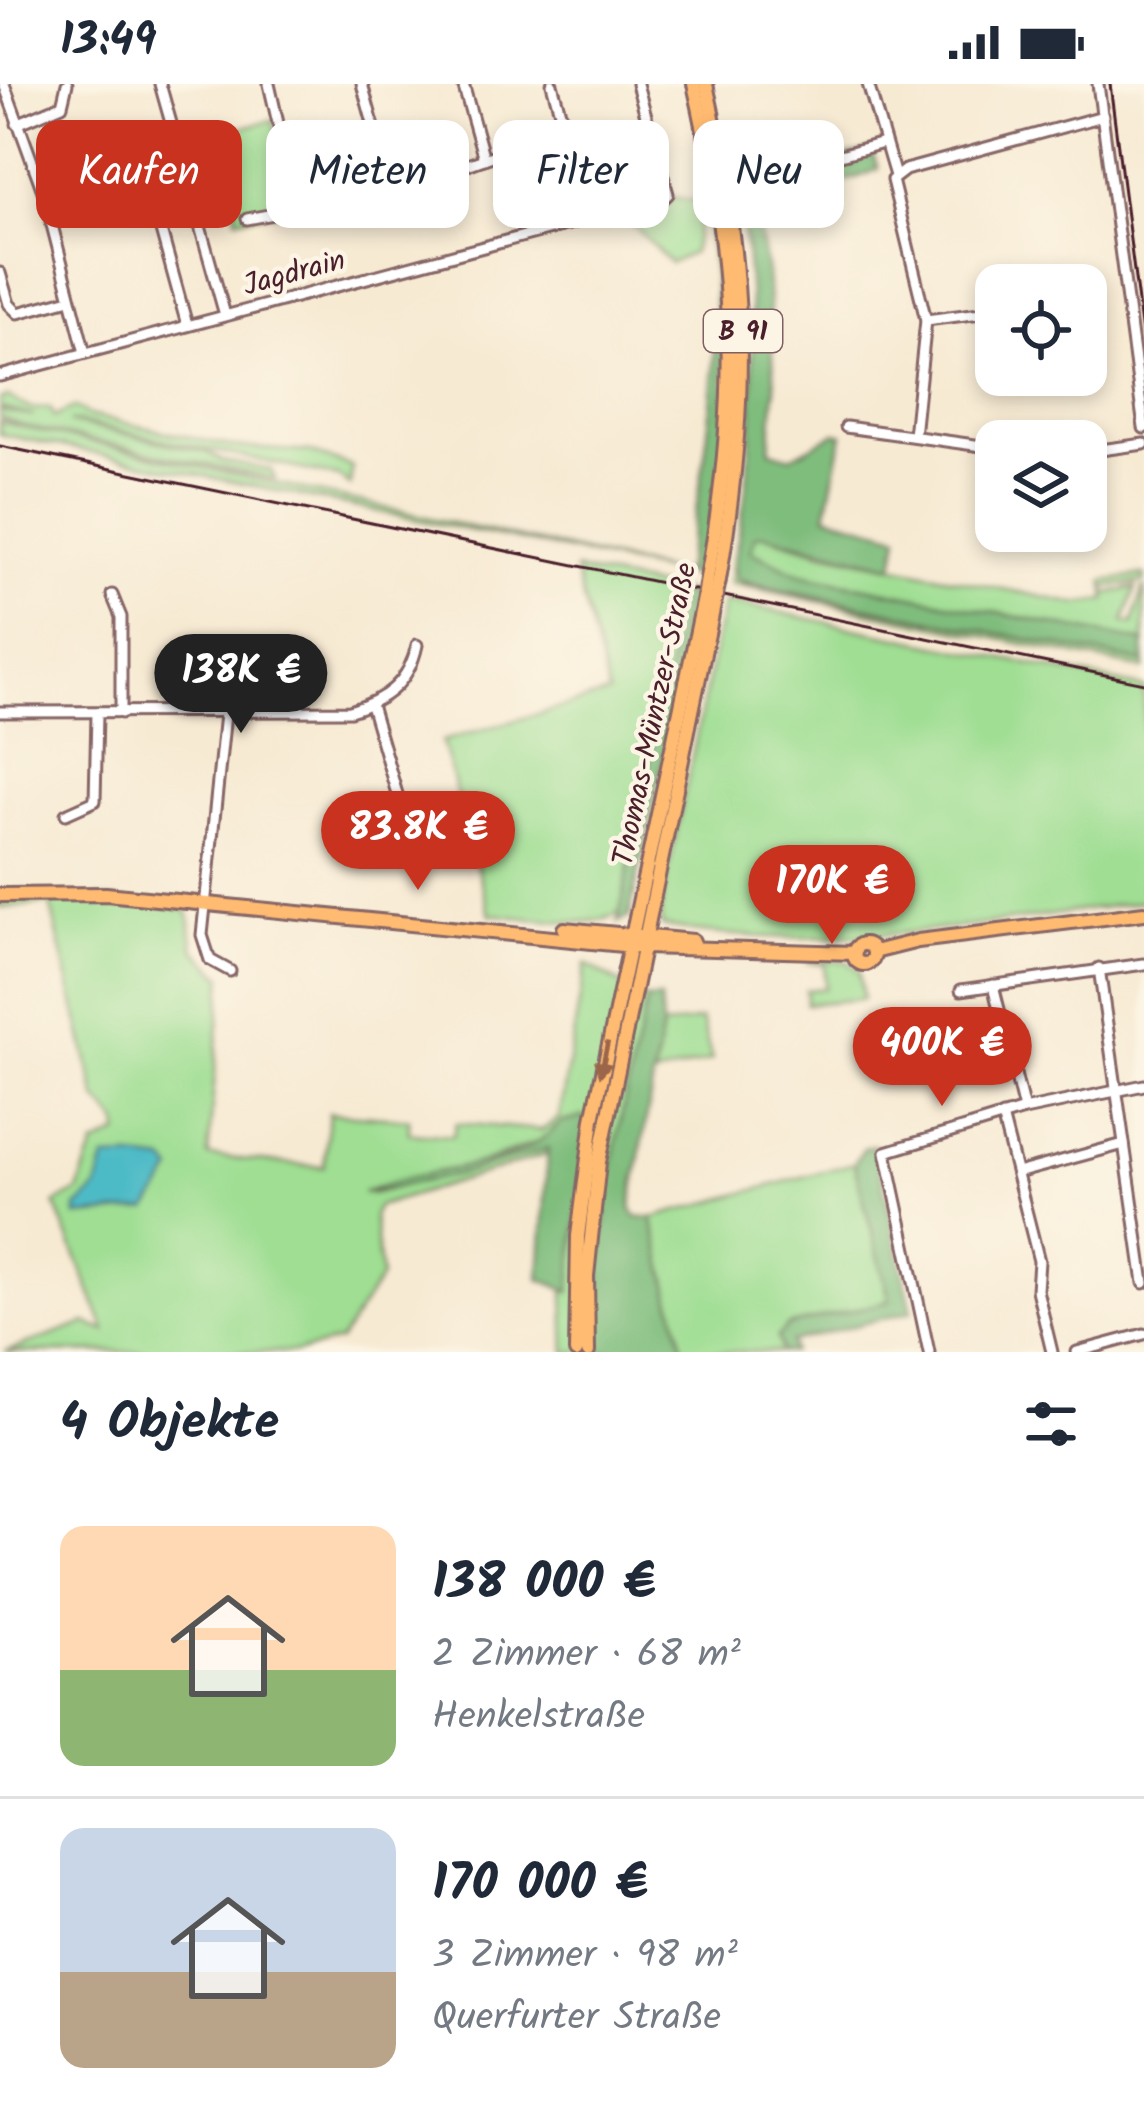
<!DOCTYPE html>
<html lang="de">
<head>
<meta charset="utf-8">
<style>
	body { margin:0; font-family:Kalam,sans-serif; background:#f6f6f7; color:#1f2937; height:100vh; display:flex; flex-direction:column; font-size:45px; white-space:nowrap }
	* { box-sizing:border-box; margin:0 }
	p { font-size:39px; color:#747a83 }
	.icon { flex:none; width:66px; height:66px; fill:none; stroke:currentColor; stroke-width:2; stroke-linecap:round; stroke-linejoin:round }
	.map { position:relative; height:1268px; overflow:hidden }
	.details { display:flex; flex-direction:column; background:#fff; flex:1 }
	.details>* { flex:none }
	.guide { position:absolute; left:36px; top:36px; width:1074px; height:108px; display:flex; gap:24px }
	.controls { position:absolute; left:975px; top:180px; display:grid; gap:24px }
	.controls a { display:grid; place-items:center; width:132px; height:132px; border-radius:24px; background:#fff; box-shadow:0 6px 18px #0003; font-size:60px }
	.price { position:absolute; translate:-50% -102px; padding:0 27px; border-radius:42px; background:#c8321e; color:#fff; font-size:39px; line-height:78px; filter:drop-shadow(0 3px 6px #0008) }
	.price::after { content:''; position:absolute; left:50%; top:72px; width:36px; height:27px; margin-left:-18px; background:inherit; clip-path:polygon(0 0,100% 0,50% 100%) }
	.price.selected { background:#222; color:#fff }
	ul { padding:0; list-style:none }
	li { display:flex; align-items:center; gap:36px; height:300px; padding:0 60px }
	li+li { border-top:3px solid #e0e1e3 }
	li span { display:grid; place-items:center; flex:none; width:336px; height:240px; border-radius:24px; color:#555 }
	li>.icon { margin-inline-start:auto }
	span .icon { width:144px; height:144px; fill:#fffc; stroke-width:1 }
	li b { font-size:51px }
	h2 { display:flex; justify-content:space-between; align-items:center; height:144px; padding:0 60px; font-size:51px }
	.pill { padding:0 42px; border-radius:24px; background:#fff; box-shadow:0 6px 18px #0003; font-size:42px; line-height:108px }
	.pill.selected { background:#c8321e; color:#fff }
	.status { display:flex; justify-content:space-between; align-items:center; height:84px; padding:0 60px; background:#fff; direction:ltr }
	.status svg { height:33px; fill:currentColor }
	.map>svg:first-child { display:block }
	.green { fill:#9fde93; stroke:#747e5f; stroke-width:3 }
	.forest { fill:#7fbd7d; stroke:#646e54; stroke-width:3 }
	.water { fill:#4ebbc6; stroke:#4c6d78; stroke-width:3 }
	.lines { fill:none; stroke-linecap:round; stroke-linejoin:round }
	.minor-casing { stroke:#876666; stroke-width:15 }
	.major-casing { stroke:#876666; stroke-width:18 }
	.minor { stroke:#fff; stroke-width:9 }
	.major { stroke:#ffbb71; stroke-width:12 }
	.tram { stroke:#4a1f2b; stroke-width:3 }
	.rail { stroke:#4a1f2b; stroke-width:3 }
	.major-bridge-casing { stroke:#876666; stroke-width:18; stroke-linecap:butt }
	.major-bridge { stroke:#ffbb71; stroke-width:12 }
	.oneway { fill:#9b654a }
	.labels { text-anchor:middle; stroke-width:9; stroke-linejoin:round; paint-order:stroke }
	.shield { fill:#fcf5e5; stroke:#7f5f63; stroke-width:3 }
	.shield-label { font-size:27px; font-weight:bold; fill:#4a1f2b }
	.street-label { font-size:30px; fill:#4a1f2b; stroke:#fcf5e5 }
</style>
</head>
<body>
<div class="status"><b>13:49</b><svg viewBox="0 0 49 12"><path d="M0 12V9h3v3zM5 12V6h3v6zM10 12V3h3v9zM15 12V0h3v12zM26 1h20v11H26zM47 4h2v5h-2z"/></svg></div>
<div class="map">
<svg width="1144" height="1268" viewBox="0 0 1144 1268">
	<rect width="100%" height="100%" fill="#fcf5e5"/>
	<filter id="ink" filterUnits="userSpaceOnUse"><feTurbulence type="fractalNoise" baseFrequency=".00833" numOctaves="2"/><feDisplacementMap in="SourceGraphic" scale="24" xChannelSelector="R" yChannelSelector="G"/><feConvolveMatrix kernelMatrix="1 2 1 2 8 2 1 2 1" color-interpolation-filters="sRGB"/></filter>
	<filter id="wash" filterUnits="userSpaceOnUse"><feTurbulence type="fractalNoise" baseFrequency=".004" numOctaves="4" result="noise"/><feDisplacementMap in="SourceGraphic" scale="48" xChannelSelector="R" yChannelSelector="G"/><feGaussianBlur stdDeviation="2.7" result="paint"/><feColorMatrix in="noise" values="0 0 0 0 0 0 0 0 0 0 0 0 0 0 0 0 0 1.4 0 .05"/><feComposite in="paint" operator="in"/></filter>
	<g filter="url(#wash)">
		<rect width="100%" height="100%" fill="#f7ead3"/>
		<!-- green -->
		<g class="green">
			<path d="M273,36L295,125L237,134L228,95L212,94L202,52Z"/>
			<path d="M674,113L695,117L700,138L692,169L670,179L621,129Z"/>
			<path d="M8,313L32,325L50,324L54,333L75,323L88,331L235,363L311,368L352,383L350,402L339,393L81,339L69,338L207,368L222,377L271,386L275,395L27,343L0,334V327L34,332L0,324V314Z"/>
			<path d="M0,338L678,489L685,485L701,494L0,350Z"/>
			<path d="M763,450L823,468L1077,520L1106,516L1104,497L1144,491V498L1105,503L1107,510L1136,503L1124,538L1133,540L1144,502V558L800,490L751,467L755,452Z"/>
			<path d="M733,480L742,499L1144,579V585L730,499Z"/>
			<path d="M575,486L684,508L625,823C605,850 523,833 490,830L442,657L609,610Z"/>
			<path d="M724,517L1144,604V817C988,841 819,870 662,842L661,824Z"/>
			<path d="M100,814L188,826L194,864L223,893L208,1072L324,1083L329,1029L409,1035V1049L453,1052L456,1039L542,1046L559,1034L586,880L647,916L604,1130L599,1268H566L564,1208L570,1207L582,1033L554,1045L550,1053L477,1080L365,1107L372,1110L549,1064L548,1070L378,1122L373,1132L381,1193L340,1257L297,1268H5L86,1239L106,1247L55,1120L78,1107L94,1062L119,1050V1040L97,1015L50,819L0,824V815Z"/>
			<path d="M846,877L859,887L863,915L806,920V906L825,904V880L807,878Z"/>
			<path d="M701,936L712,976L653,993L662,943Z"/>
			<path d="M854,1079L890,1217L787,1242L778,1253L782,1268H684L652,1134Z"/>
		</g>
		<!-- forest -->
		<g class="forest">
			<path d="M871,66L878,84L867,90L755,126L767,188L775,303L770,367L791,373L836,349L843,350L826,431L899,451L894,482L763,450L755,452L751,467L800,490L1144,558V579L737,496L733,480C761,355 757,226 737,101Z"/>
			<path d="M710,98L723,180L725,361L701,494L685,485C709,365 731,225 700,104Z"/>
			<path d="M684,508L698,511L629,833L618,838Z"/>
			<path d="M660,915L662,943L631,1124L636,1132L652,1134L684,1268H599C595,1147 619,1033 647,916Z"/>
			<path d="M582,1033L587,1035L570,1208L540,1195L548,1064L457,1091L363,1109C422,1080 515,1090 560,1039Z"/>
			<path d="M874,1061L912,1227L791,1258L793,1268H782L777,1253L787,1242L890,1217L854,1079L864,1064Z"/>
		</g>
		<!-- water -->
		<path class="water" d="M133,1074L165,1078L173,1087L148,1126L77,1132V1124L97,1105L105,1075Z"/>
	</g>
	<g filter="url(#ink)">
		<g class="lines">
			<defs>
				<g id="minor">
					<path d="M4,0L44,110L85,269"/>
					<path d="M160,0L225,231"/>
					<path d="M269,0L298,126"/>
					<path d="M362,0L392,108"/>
					<path d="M463,0L484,75"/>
					<path d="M552,0L590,135"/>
					<path d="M868,0L895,92"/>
					<path d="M1098,0L1144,344"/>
					<path d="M17,40L62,21L67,0"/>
					<path d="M759,94L883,59"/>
					<path d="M44,110L145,88L187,241"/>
					<path d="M247,135L392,108L509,66L568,57"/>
					<path d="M0,189L9,220L18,229L70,215"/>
					<path d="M1086,206L1089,204"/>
					<path d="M926,236L996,227"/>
					<path d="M0,292L663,115L668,110L637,0"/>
					<path d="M846,343L996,364"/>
					<path d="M914,352L926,236L892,96L905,86L1103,32"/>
					<path d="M1086,368L1144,360"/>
					<path d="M112,511L121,533V629"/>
					<path d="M371,621L402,727"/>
					<path d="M0,628L350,627C386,616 409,599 417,561"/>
					<path d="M225,630L202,851L210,876L230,887"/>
					<path d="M66,730L95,717L97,629"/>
					<path d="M1099,884L1144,1199"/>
					<path d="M993,901L1024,1026"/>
					<path d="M961,906L1144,880"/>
					<path d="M1002,1032L1039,1177L1037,1206L1052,1268"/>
					<path d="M1017,1089L1124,1060"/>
					<path d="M929,1268L886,1068L1024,1026L1144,1001"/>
					<path d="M1077,1268L1144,1250"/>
				</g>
				<g id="major">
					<path d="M694,0C735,179 740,313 707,494"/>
					<path d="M706,0C746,182 751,312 719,496"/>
					<path d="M0,811L106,810L643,863L855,869"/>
					<path d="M564,845L693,857"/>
					<circle cx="864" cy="870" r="10"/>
					<path d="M874,868L918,857L1144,829"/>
					<path d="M576,1268L578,1152L593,1035L704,514"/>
					<path d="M588,1268L587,1192L599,1078L715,516"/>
				</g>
			</defs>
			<!-- minor casing -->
			<use href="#minor" class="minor-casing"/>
			<!-- major casing -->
			<use href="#major" class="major-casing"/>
			<!-- minor -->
			<use href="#minor" class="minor"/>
			<!-- major -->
			<use href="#major" class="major"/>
			<!-- tram -->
			<path class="tram" d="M1110,0L1144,265"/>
			<!-- rail -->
			<path class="rail" d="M0,362L1144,599"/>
			<defs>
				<g id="major-bridge">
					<path d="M704,514L707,494"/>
					<path d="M715,516L719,496"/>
				</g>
			</defs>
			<!-- major-bridge casing -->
			<use href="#major-bridge" class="major-bridge-casing"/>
			<!-- major-bridge -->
			<use href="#major-bridge" class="major-bridge"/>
		</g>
		<!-- one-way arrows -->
		<defs><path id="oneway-solid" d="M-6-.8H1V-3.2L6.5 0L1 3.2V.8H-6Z" transform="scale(3)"/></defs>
		<use class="oneway" href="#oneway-solid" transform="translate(604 975) rotate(102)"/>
	</g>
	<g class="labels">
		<!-- shield labels -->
		<rect class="shield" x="704" y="226" width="78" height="42" rx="9"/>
		<g class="shield-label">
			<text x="743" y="256">B 91</text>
		</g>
		<!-- street labels -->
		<g class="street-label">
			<text transform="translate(294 188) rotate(-15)" y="10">Jagdrain</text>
			<text transform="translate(654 630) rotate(-78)" y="10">Thomas-Müntzer-Straße</text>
		</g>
	</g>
</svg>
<div class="controls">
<a><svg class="icon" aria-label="locate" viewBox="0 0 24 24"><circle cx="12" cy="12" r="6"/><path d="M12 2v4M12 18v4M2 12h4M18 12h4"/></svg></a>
<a><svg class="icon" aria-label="layers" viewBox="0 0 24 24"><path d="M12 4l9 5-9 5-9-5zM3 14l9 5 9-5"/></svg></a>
</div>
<b class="price selected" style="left:241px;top:652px">138K €</b>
<b class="price" style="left:418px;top:809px">83.8K €</b>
<b class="price" style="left:832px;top:863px">170K €</b>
<b class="price" style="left:942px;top:1025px">400K €</b>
<div class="guide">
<a class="pill selected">Kaufen</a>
<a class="pill">Mieten</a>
<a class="pill">Filter</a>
<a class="pill">Neu</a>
</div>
</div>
<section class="details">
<h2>4 Objekte<svg class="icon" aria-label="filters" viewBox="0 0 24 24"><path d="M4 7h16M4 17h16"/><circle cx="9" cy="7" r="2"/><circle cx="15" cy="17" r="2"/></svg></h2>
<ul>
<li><span style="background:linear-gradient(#ffd9b3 60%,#8fb573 0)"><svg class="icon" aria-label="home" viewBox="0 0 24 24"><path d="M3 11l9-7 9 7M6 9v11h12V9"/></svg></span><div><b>138 000 €</b><p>2 Zimmer · 68 m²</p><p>Henkelstraße</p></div></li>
<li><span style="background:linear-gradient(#c9d6e8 60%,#b9a48a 0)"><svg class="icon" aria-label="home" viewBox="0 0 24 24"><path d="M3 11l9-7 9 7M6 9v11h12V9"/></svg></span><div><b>170 000 €</b><p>3 Zimmer · 98 m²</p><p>Querfurter Straße</p></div></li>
</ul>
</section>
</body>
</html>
